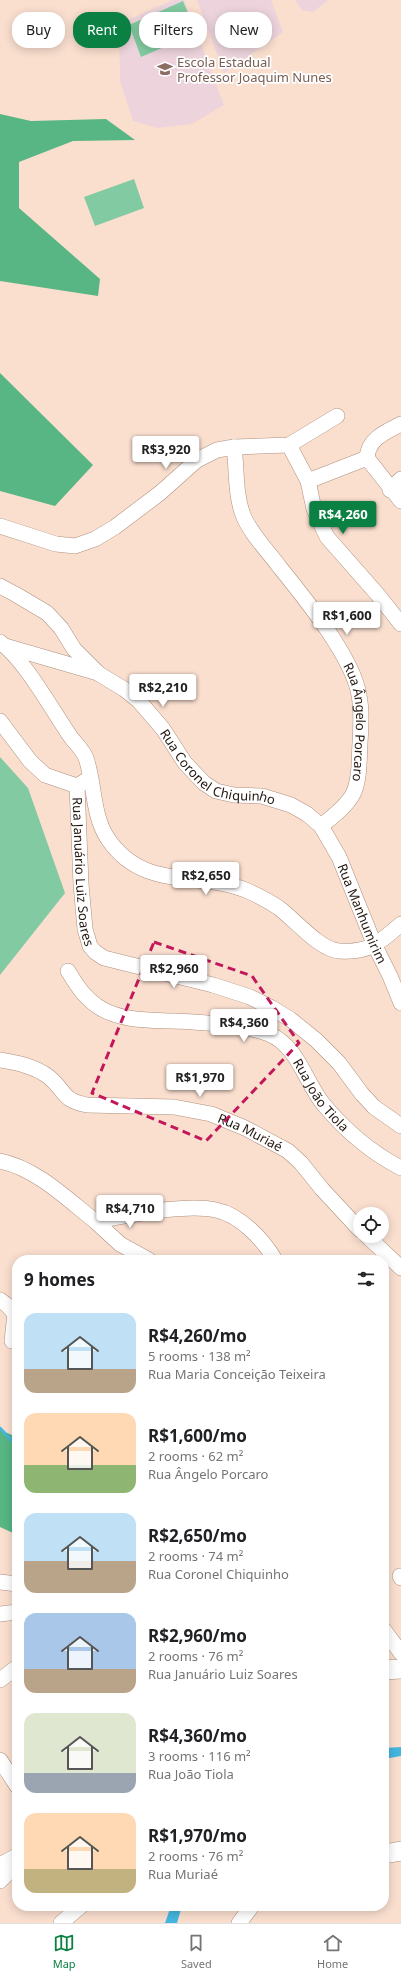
<!DOCTYPE html>
<html lang="en">
<head>
<meta charset="utf-8">
<style>
	body { margin:0; font-family:"Noto Sans",sans-serif; background:#f6f6f6; color:#202124; height:100vh; display:flex; flex-direction:column; font-size:15px; white-space:nowrap }
	* { box-sizing:border-box; margin:0 }
	p { font-size:13px; color:#757577 }
	.icon { flex:none; width:22px; height:22px; fill:none; stroke:currentColor; stroke-width:2; stroke-linecap:round; stroke-linejoin:round }
	.map { position:relative; flex:1; overflow:hidden }
	.side { position:absolute; left:12px; top:1255px; width:377px; height:656px; display:flex; flex-direction:column; background:#fff; border-radius:16px; box-shadow:0 2px 10px #0003 }
	.side>* { flex:none }
	.top-card { position:absolute; left:12px; top:12px; width:377px; height:36px; display:flex; gap:8px }
	.fabs { position:absolute; left:353px; top:1207px; display:grid; gap:8px }
	.fabs a { display:grid; place-items:center; width:36px; height:36px; border-radius:50%; background:#fff; box-shadow:0 2px 10px #0003; font-size:20px }
	.price { position:absolute; translate:-50% -34px; padding:0 9px; border-radius:4px; background:#fff; color:#222; font-size:13px; line-height:26px; filter:drop-shadow(0 1px 2px #0008) }
	.price::after { content:''; position:absolute; left:50%; top:24px; width:12px; height:9px; margin-left:-6px; background:inherit; clip-path:polygon(0 0,100% 0,50% 100%) }
	.price.active { background:#0b8043; color:#fff }
	ul { padding:0; list-style:none }
	li { display:flex; align-items:center; gap:12px; height:100px; padding:0 12px }
	li span { display:grid; place-items:center; flex:none; width:112px; height:80px; border-radius:12px; color:#555 }
	li>.icon { margin-inline-start:auto }
	span .icon { width:48px; height:48px; fill:#fffc; stroke-width:1 }
	li b { font-size:17px }
	h2 { display:flex; justify-content:space-between; align-items:center; height:48px; padding:0 12px; font-size:17px }
	.chip { padding:0 14px; border-radius:16px; background:#fff; box-shadow:0 2px 10px #0003; font-size:14px; line-height:36px }
	.chip.active { background:#0b8043; color:#fff }
	.tab-bar { display:flex; justify-content:space-around; align-items:center; height:56px; border-top:1px solid #e0e0e0; background:#fff; font-size:11px; color:#757577 }
	.tab-bar a { display:grid; justify-items:center; gap:2px }
	.tab-bar .active { color:#0b8043 }
	.map>svg:first-child { display:block }
	.education { fill:#edd4dc }
	.green { fill:#82caa1 }
	.forest { fill:#57b684 }
	.water { fill:#44b6df }
	.lines { fill:none; stroke-linecap:round; stroke-linejoin:round }
	.stream { stroke:#44b6df; stroke-width:3 }
	.minor-casing { stroke:#af907d; stroke-width:16 }
	.major-casing { stroke:#af907d; stroke-width:20 }
	.minor { stroke:#fff; stroke-width:15 }
	.major { stroke:#fff; stroke-width:19 }
	.marked { fill:none; stroke:#c2185b; stroke-width:3; stroke-dasharray:8 5; stroke-linejoin:round }
	.labels { text-anchor:middle; stroke-width:3.5; stroke-linejoin:round; paint-order:stroke }
	.education-label { font-size:13px; fill:#785e54; stroke:#fff; text-anchor:start }
	.street-label { font-size:13px; fill:#22160f; stroke:#fff }
</style>
</head>
<body>
<div class="map">
<svg width="401" height="1923" viewBox="0 0 401 1923">
	<rect width="100%" height="100%" fill="#fadfcf"/>
	<!-- education -->
	<g class="education">
		<path d="M173,0H184L224,105L192,124L157,128L133,121L120,81L119,24Z"/>
		<path d="M197,0H271L283,32L224,73Z"/>
		<path d="M295,0H328L313,12L302,10Z"/>
	</g>
	<!-- green -->
	<g class="green">
		<path d="M183,1L196,33L141,57L129,25Z"/>
		<path d="M134,179L144,208L95,226L84,197Z"/>
		<path d="M0,757L28,788L65,893L0,975Z"/>
	</g>
	<!-- forest -->
	<g class="forest">
		<path d="M0,114L31,121L106,119L135,140L73,141L19,162V208L100,279L98,296L0,281Z"/>
		<path d="M0,373L93,465L55,506L0,491Z"/>
		<path d="M0,1430L17,1437V1539L13,1533L0,1527Z"/>
	</g>
	<!-- water -->
	<g class="water">
		<path d="M401,1747V1756L384,1759V1748Z"/>
		<path d="M171,1906H182L177,1923H165Z"/>
	</g>
	<g class="lines">
		<!-- stream -->
		<path class="stream" d="M0,1428L17,1446"/>
		<defs>
			<g id="minor">
				<path d="M289,445L308,481L314,509L327,537L378,595L401,624"/>
				<path id="s1" d="M234,447C237,469 235,494 243,515C250,533 267,550 278,565C303,596 353,657 359,695C362,711 361,727 360,743C359,759 360,780 353,794C346,807 332,817 321,826"/>
				<path d="M367,458C368,439 385,432 401,424"/>
				<path d="M308,481L367,458L401,501"/>
				<path d="M390,490L401,479"/>
				<path d="M0,526L56,544L75,546L95,539L115,527L160,493L197,460L217,450L234,447L289,445L337,416"/>
				<path id="s2" d="M0,586L15,594L47,613L61,628L74,649L99,674L124,689L139,701L163,729L185,763L204,783L216,791L234,795L262,796L291,805L307,814L321,826L339,857L375,946L390,976L401,1003"/>
				<path d="M0,642C25,660 52,710 70,736C75,743 83,750 86,758C95,784 92,815 108,839C144,892 199,870 248,891C259,896 269,901 279,908C295,920 321,951 340,951C370,953 380,942 401,924"/>
				<path d="M5,646L98,673"/>
				<path d="M0,721L30,761L45,775L77,786L85,781"/>
				<path id="s3" d="M77,786L81,884L85,929L90,946L95,952L104,958L213,985L250,997L272,1008L290,1019L316,1040L339,1063L362,1094L374,1107L401,1126"/>
				<path id="s4" d="M68,971C77,986 86,1000 102,1009C123,1021 150,1020 173,1021C199,1022 246,1025 269,1034C298,1046 305,1082 324,1105C345,1130 372,1153 401,1168"/>
				<path id="s5" d="M0,1060C18,1063 34,1066 49,1077C67,1092 61,1100 87,1105L174,1107L211,1114L245,1128L288,1151L301,1163L322,1189L360,1230"/>
				<path d="M0,1161C36,1168 67,1199 95,1221C127,1216 185,1203 216,1210C240,1215 263,1239 275,1260"/>
				<path d="M95,1221L120,1244L149,1260"/>
				<path d="M367,1236L401,1268"/>
				<path d="M0,1300L7,1305L15,1314L12,1341"/>
				<path d="M400,1576L401,1578"/>
				<path d="M0,1582L17,1584"/>
				<path d="M0,1614L17,1612"/>
				<path d="M384,1630L401,1653"/>
				<path d="M0,1680L17,1667"/>
				<path d="M0,1760L17,1786"/>
				<path d="M0,1881L17,1863"/>
				<path d="M61,1923L81,1906"/>
				<path d="M239,1923L252,1906"/>
			</g>
			<g id="major">
				<path d="M384,1670L401,1669"/>
				<path d="M384,1854L401,1851"/>
				<path d="M0,1867L17,1858"/>
			</g>
		</defs>
		<!-- minor casing -->
		<use href="#minor" class="minor-casing"/>
		<!-- major casing -->
		<use href="#major" class="major-casing"/>
		<!-- minor -->
		<use href="#minor" class="minor"/>
		<!-- major -->
		<use href="#major" class="major"/>
	</g>
	<!-- marked area -->
	<path class="marked" d="M154,942L252,976L299,1043L206,1141L92,1093Z"/>
	<!-- icons -->
	<defs>
		<symbol id="school-bare" viewBox="-9 -9 18 18"><path d="M0-5L7-2L0 1L-7-2ZM-4 1L0 2.5L4 1V4Q0 6-4 4Z" fill="#8d6e63" stroke="#fff" stroke-width="2.5" paint-order="stroke"/></symbol>
	</defs>
	<g fill-rule="evenodd">
		<use href="#school-bare" x="154" y="58" width="22" height="22"/>
	</g>
	<g class="labels">
		<!-- education labels -->
		<g class="education-label">
			<text x="177" y="67">Escola Estadual<tspan x="177" dy="15">Professor Joaquim Nunes</tspan></text>
		</g>
		<!-- street labels -->
		<g class="street-label">
			<text dy="5" stroke="none"><textPath href="#s1" startOffset="311">Rua Ângelo Porcaro</textPath></text>
			<text dy="5" stroke="none"><textPath href="#s2" startOffset="292">Rua Coronel Chiquinho</textPath></text>
			<text dy="5" stroke="none"><textPath href="#s3" startOffset="86">Rua Januário Luiz Soares</textPath></text>
			<text dy="5" stroke="none"><textPath href="#s2" startOffset="513">Rua Manhumirim</textPath></text>
			<text dy="5" stroke="none"><textPath href="#s4" startOffset="303">Rua João Tiola</textPath></text>
			<text dy="5" stroke="none"><textPath href="#s5" startOffset="269">Rua Muriaé</textPath></text>
		</g>
	</g>
</svg>
<div class="fabs">
<a><svg class="icon" aria-label="locate" viewBox="0 0 24 24"><circle cx="12" cy="12" r="6"/><path d="M12 2v4M12 18v4M2 12h4M18 12h4"/></svg></a>
</div>
<b class="price" style="left:166px;top:470px">R$3,920</b>
<b class="price active" style="left:343px;top:535px">R$4,260</b>
<b class="price" style="left:347px;top:636px">R$1,600</b>
<b class="price" style="left:163px;top:708px">R$2,210</b>
<b class="price" style="left:206px;top:896px">R$2,650</b>
<b class="price" style="left:174px;top:989px">R$2,960</b>
<b class="price" style="left:244px;top:1043px">R$4,360</b>
<b class="price" style="left:200px;top:1098px">R$1,970</b>
<b class="price" style="left:130px;top:1229px">R$4,710</b>
<div class="top-card">
<a class="chip">Buy</a>
<a class="chip active">Rent</a>
<a class="chip">Filters</a>
<a class="chip">New</a>
</div>
<section class="side">
<h2>9 homes<svg class="icon" aria-label="filters" viewBox="0 0 24 24"><path d="M4 7h16M4 17h16"/><circle cx="9" cy="7" r="2"/><circle cx="15" cy="17" r="2"/></svg></h2>
<ul>
<li><span style="background:linear-gradient(#bfe0f5 70%,#b9a48a 0)"><svg class="icon" aria-label="home" viewBox="0 0 24 24"><path d="M3 11l9-7 9 7M6 9v11h12V9"/></svg></span><div><b>R$4,260/mo</b><p>5 rooms · 138 m²</p><p>Rua Maria Conceição Teixeira</p></div></li>
<li><span style="background:linear-gradient(#ffd9b3 65%,#8fb573 0)"><svg class="icon" aria-label="home" viewBox="0 0 24 24"><path d="M3 11l9-7 9 7M6 9v11h12V9"/></svg></span><div><b>R$1,600/mo</b><p>2 rooms · 62 m²</p><p>Rua Ângelo Porcaro</p></div></li>
<li><span style="background:linear-gradient(#bfe0f5 60%,#b9a48a 0)"><svg class="icon" aria-label="home" viewBox="0 0 24 24"><path d="M3 11l9-7 9 7M6 9v11h12V9"/></svg></span><div><b>R$2,650/mo</b><p>2 rooms · 74 m²</p><p>Rua Coronel Chiquinho</p></div></li>
<li><span style="background:linear-gradient(#a9c7e8 70%,#b9a48a 0)"><svg class="icon" aria-label="home" viewBox="0 0 24 24"><path d="M3 11l9-7 9 7M6 9v11h12V9"/></svg></span><div><b>R$2,960/mo</b><p>2 rooms · 76 m²</p><p>Rua Januário Luiz Soares</p></div></li>
<li><span style="background:linear-gradient(#dfe7d0 75%,#9aa5b1 0)"><svg class="icon" aria-label="home" viewBox="0 0 24 24"><path d="M3 11l9-7 9 7M6 9v11h12V9"/></svg></span><div><b>R$4,360/mo</b><p>3 rooms · 116 m²</p><p>Rua João Tiola</p></div></li>
<li><span style="background:linear-gradient(#ffd9b3 70%,#c2b280 0)"><svg class="icon" aria-label="home" viewBox="0 0 24 24"><path d="M3 11l9-7 9 7M6 9v11h12V9"/></svg></span><div><b>R$1,970/mo</b><p>2 rooms · 76 m²</p><p>Rua Muriaé</p></div></li>
</ul>
</section>
</div>
<nav class="tab-bar">
<a class="active"><svg class="icon" aria-label="map" viewBox="0 0 24 24"><path d="M3 6l6-2 6 2 6-2v14l-6 2-6-2-6 2zM9 4v14M15 6v14"/></svg>Map</a>
<a><svg class="icon" aria-label="saved" viewBox="0 0 24 24"><path d="M7 4h10v16l-5-4-5 4z"/></svg>Saved</a>
<a><svg class="icon" aria-label="home" viewBox="0 0 24 24"><path d="M3 11l9-7 9 7M6 9v11h12V9"/></svg>Home</a>
</nav>
</body>
</html>
